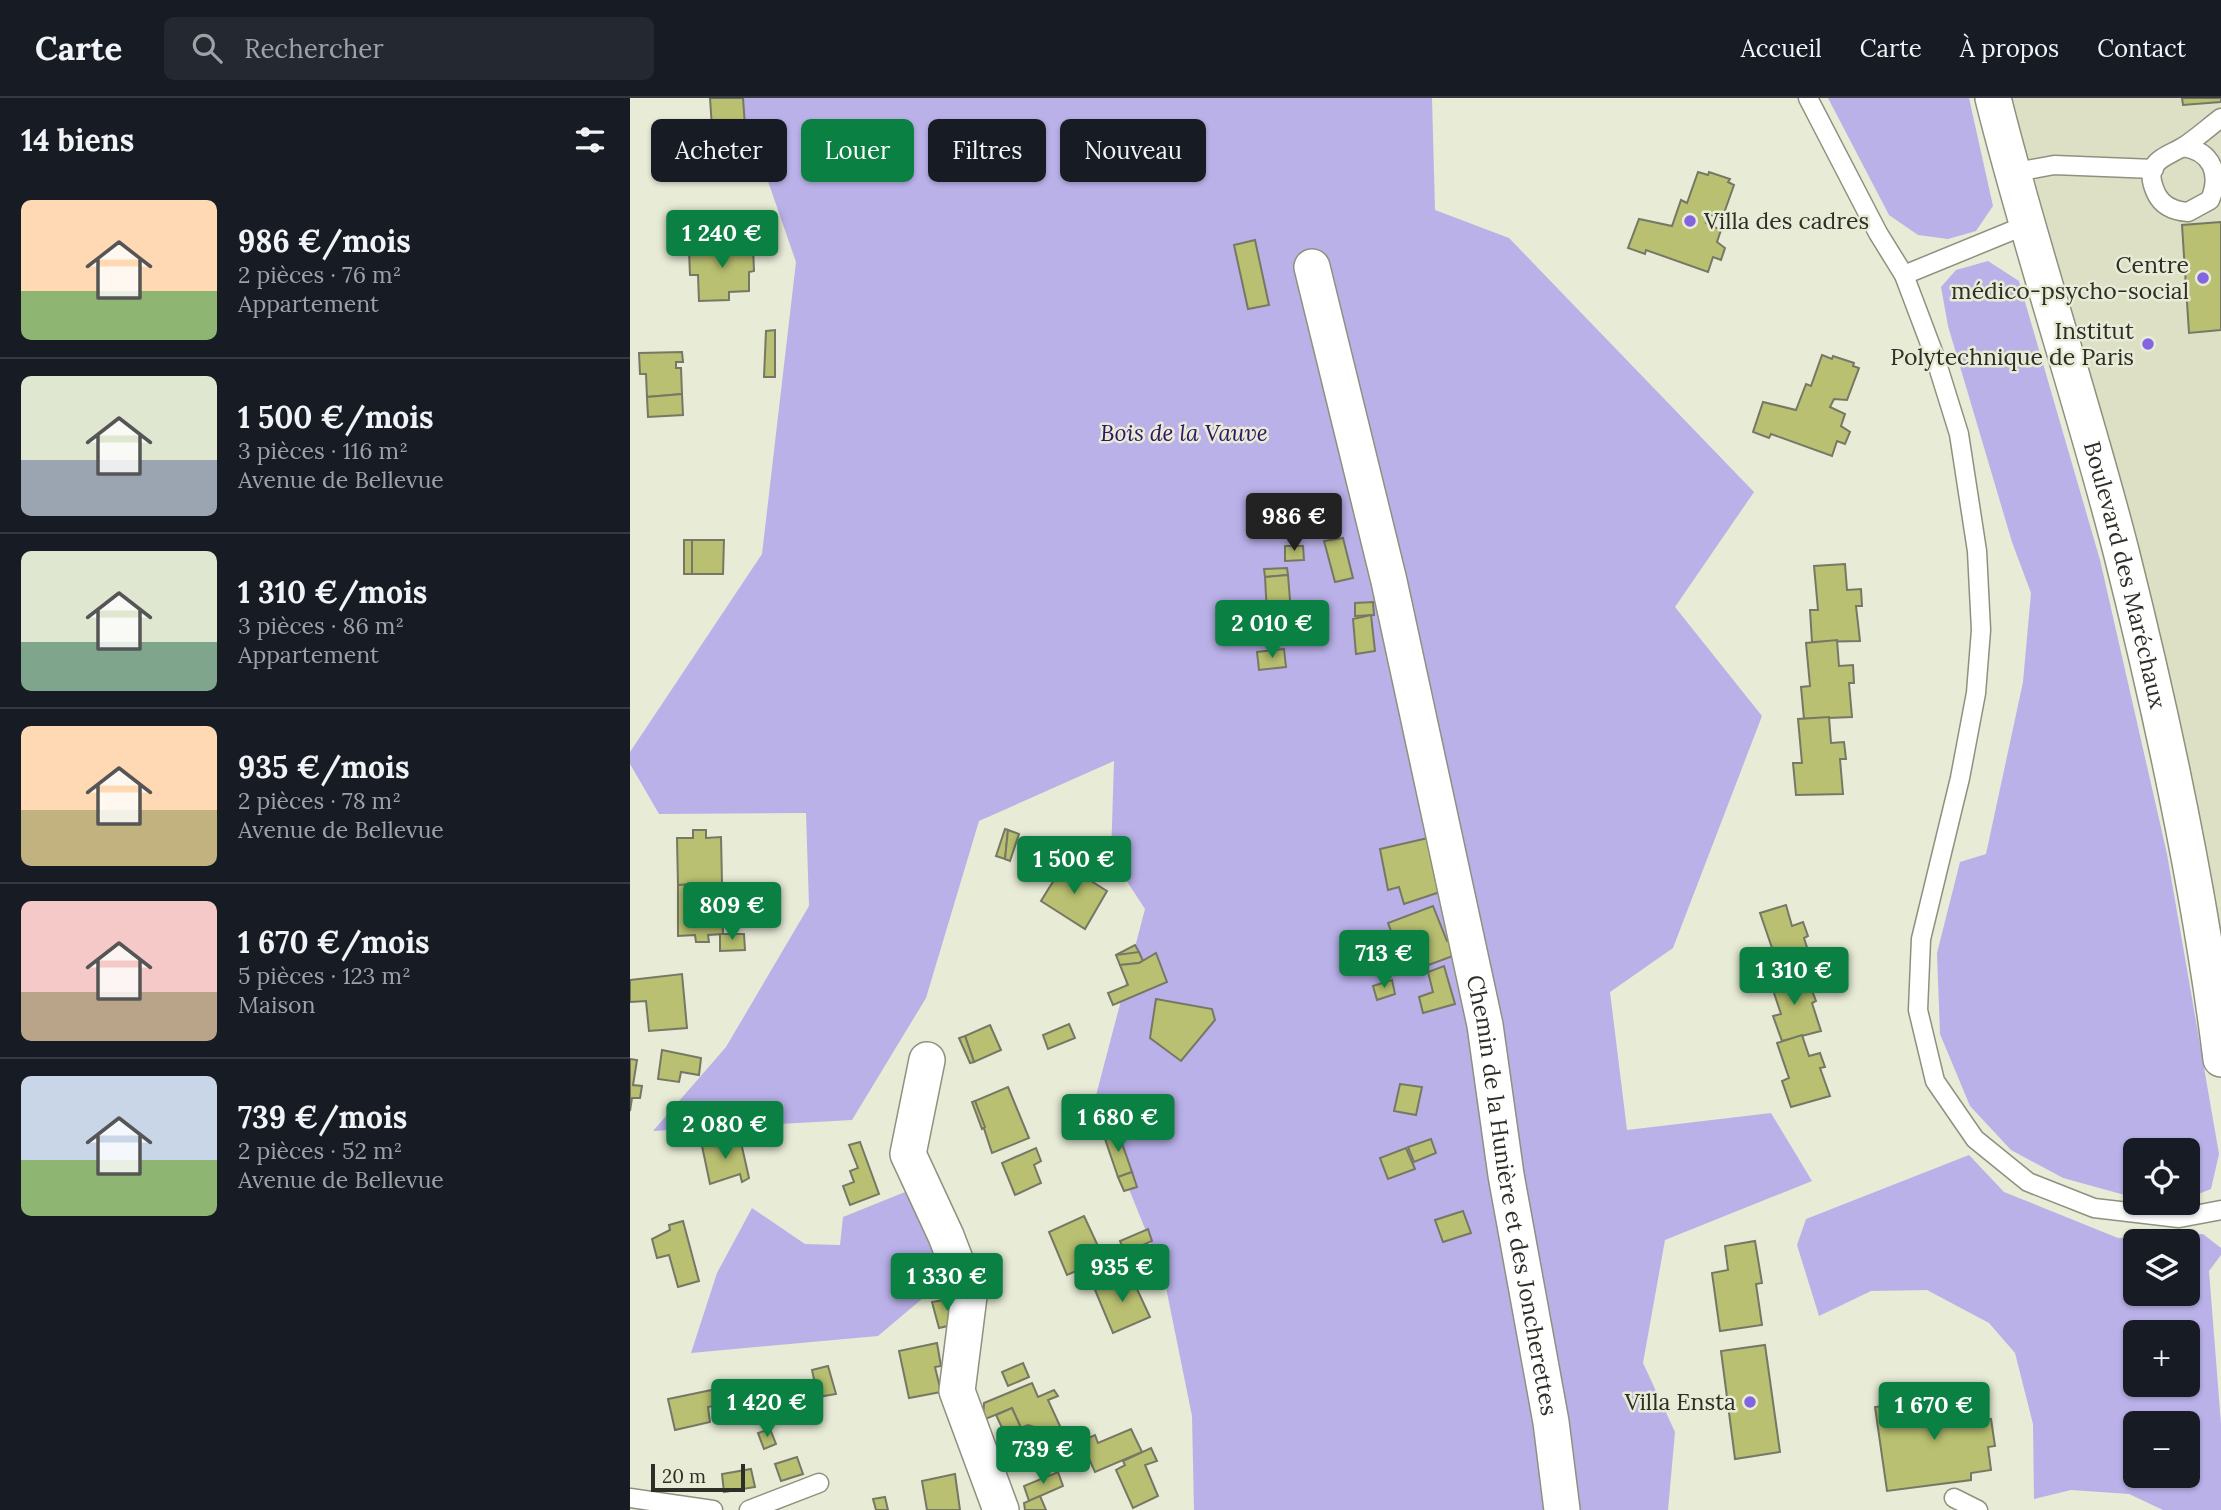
<!DOCTYPE html>
<html lang="fr">
<head>
<meta charset="utf-8">
<style>
	body { margin:0; font-family:Lora,serif; background:#242831; color:#f1f3f6; height:100vh; display:flex; flex-direction:column; font-size:26px; white-space:nowrap }
	* { box-sizing:border-box; margin:0 }
	p { font-size:23px; color:#9ea1a6 }
	.icon { flex:none; width:38px; height:38px; fill:none; stroke:currentColor; stroke-width:2; stroke-linecap:round; stroke-linejoin:round }
	.map { position:relative; flex:1; overflow:hidden }
	.drawer { display:flex; flex-direction:column; background:#171b24; width:630px }
	.drawer>* { flex:none }
	.guide { position:absolute; left:21px; top:21px; width:665px; height:63px; display:flex; gap:14px }
	.controls { position:absolute; left:1493px; top:1040px; display:grid; gap:14px }
	.controls a { display:grid; place-items:center; width:77px; height:77px; border-radius:10px; background:#171b24; box-shadow:0 2px 5px #0004; font-size:35px }
	.scale { position:absolute; left:21px; bottom:18px; width:94px; box-sizing:border-box; padding-left:7px; border:4px solid #2d2e26; border-top:0; font-size:19px; line-height:24px; white-space:nowrap; color:#2d2e26; -webkit-text-stroke:5px #e8ebd6; paint-order:stroke }
	.price { position:absolute; translate:-50% -60px; padding:0 16px; border-radius:7px; background:#0b8043; color:#fff; font-size:23px; line-height:46px; filter:drop-shadow(0 2px 4px #0008) }
	.price::after { content:''; position:absolute; left:50%; top:42px; width:21px; height:16px; margin-left:-10px; background:inherit; clip-path:polygon(0 0,100% 0,50% 100%) }
	.price.selected { background:#222; color:#fff }
	ul { padding:0; list-style:none }
	li { display:flex; align-items:center; gap:21px; height:175px; padding:0 21px }
	li+li { border-top:2px solid #363941 }
	li span { display:grid; place-items:center; flex:none; width:196px; height:140px; border-radius:10px; color:#555 }
	li>.icon { margin-inline-start:auto }
	span .icon { width:84px; height:84px; fill:#fffc; stroke-width:1 }
	li b { font-size:30px }
	h2 { display:flex; justify-content:space-between; align-items:center; height:84px; padding:0 21px; font-size:30px }
	.pill { padding:0 24px; border-radius:10px; background:#171b24; box-shadow:0 2px 5px #0004; font-size:24px; line-height:63px }
	.pill.selected { background:#0b8043; color:#fff }
	header { display:flex; align-items:center; gap:42px; box-sizing:border-box; height:98px; padding:0 35px; background:#171b24; border-bottom:2px solid #363941 }
	header strong { font-size:33px }
	nav { display:flex; gap:38px; margin-inline-start:auto; font-size:24px }
	.search { width:490px; height:63px; background:#242831; display:flex; align-items:center; gap:18px; box-sizing:border-box; padding:0 24px; border-radius:10px; color:#9ea1a6; font-size:26px }
	main { display:flex; flex:1; min-height:0 }
	.map>svg:first-child { display:block }
	.built { fill:#dde0c5 }
	.green { fill:#bab1e9; fill-rule:evenodd }
	.building { fill:#b9c071; stroke:#767865; stroke-width:2 }
	.lines { fill:none; stroke-linecap:round; stroke-linejoin:round }
	.lane-casing { stroke:#8e917e; stroke-width:21 }
	.street-casing { stroke:#8e917e; stroke-width:38 }
	.lane { stroke:#fff; stroke-width:18 }
	.street { stroke:#fff; stroke-width:35 }
	.poi-dot { fill:#8464e0; stroke:#e8ebd6; stroke-width:2.5 }
	.labels { text-anchor:middle; stroke-width:5; stroke-linejoin:round; paint-order:stroke }
	.poi-label { font-size:23px; fill:#2d2e26; stroke:#e8ebd6; text-anchor:end }
	.park-label { font-size:23px; font-style:italic; fill:#311566; stroke:#e8ebd6 }
	.street-label { font-size:23px; fill:#2d2e26; stroke:#e8ebd6 }
</style>
</head>
<body>
<header>
<strong>Carte</strong>
<div class="search"><svg class="icon" aria-label="search" viewBox="0 0 24 24"><circle cx="10" cy="10" r="6"/><path d="M15 15l6 6"/></svg>Rechercher</div>
<nav><a>Accueil</a><a>Carte</a><a>À propos</a><a>Contact</a></nav>
</header>
<main>
<section class="drawer">
<h2>14 biens<svg class="icon" aria-label="filters" viewBox="0 0 24 24"><path d="M4 7h16M4 17h16"/><circle cx="9" cy="7" r="2"/><circle cx="15" cy="17" r="2"/></svg></h2>
<ul>
<li><span style="background:linear-gradient(#ffd9b3 65%,#8fb573 0)"><svg class="icon" aria-label="home" viewBox="0 0 24 24"><path d="M3 11l9-7 9 7M6 9v11h12V9"/></svg></span><div><b>986 €/mois</b><p>2 pièces · 76 m²</p><p>Appartement</p></div></li>
<li><span style="background:linear-gradient(#dfe7d0 60%,#9aa5b1 0)"><svg class="icon" aria-label="home" viewBox="0 0 24 24"><path d="M3 11l9-7 9 7M6 9v11h12V9"/></svg></span><div><b>1 500 €/mois</b><p>3 pièces · 116 m²</p><p>Avenue de Bellevue</p></div></li>
<li><span style="background:linear-gradient(#dfe7d0 65%,#7fa58c 0)"><svg class="icon" aria-label="home" viewBox="0 0 24 24"><path d="M3 11l9-7 9 7M6 9v11h12V9"/></svg></span><div><b>1 310 €/mois</b><p>3 pièces · 86 m²</p><p>Appartement</p></div></li>
<li><span style="background:linear-gradient(#ffd9b3 60%,#c2b280 0)"><svg class="icon" aria-label="home" viewBox="0 0 24 24"><path d="M3 11l9-7 9 7M6 9v11h12V9"/></svg></span><div><b>935 €/mois</b><p>2 pièces · 78 m²</p><p>Avenue de Bellevue</p></div></li>
<li><span style="background:linear-gradient(#f6c9c9 65%,#b9a48a 0)"><svg class="icon" aria-label="home" viewBox="0 0 24 24"><path d="M3 11l9-7 9 7M6 9v11h12V9"/></svg></span><div><b>1 670 €/mois</b><p>5 pièces · 123 m²</p><p>Maison</p></div></li>
<li><span style="background:linear-gradient(#c9d6e8 60%,#8fb573 0)"><svg class="icon" aria-label="home" viewBox="0 0 24 24"><path d="M3 11l9-7 9 7M6 9v11h12V9"/></svg></span><div><b>739 €/mois</b><p>2 pièces · 52 m²</p><p>Avenue de Bellevue</p></div></li>
</ul>
</section>
<div class="map">
<svg width="1591" height="1412" viewBox="0 0 1591 1412">
	<rect width="100%" height="100%" fill="#e8ebd6"/>
	<!-- built -->
	<path class="built" d="M1378,0H1591V866Z"/>
	<!-- green -->
	<g class="green">
		<path d="M81,0H802L805,112L879,140L1124,394L1045,509L1132,618L1043,850L980,894L997,1032L1141,1015L1182,1083L1035,1142L1013,1265L1045,1334L1038,1412H564L562,1318L533,1175L464,1005L515,811L481,759L484,663L349,723L296,900L222,1022L23,1033L96,949L179,808L176,715L29,716L0,666V654L132,456L166,164L123,40Z"/>
		<path d="M1198,0H1339L1363,108L1346,133L1318,141L1288,137L1259,117Z"/>
		<path d="M1358,163L1389,183L1470,462L1537,756L1589,1056L1581,1091L1561,1099H1558V1052H1505V1099H1502L1433,1080L1381,1052L1340,1008L1310,936L1307,855L1330,764L1356,756L1393,584L1401,495L1382,444L1318,228L1311,189L1326,172Z"/>
		<path d="M1339,1057L1374,1094L1488,1140L1573,1136L1591,1150V1157L1579,1173L1591,1326V1412H1533L1499,1396L1441,1392L1404,1401L1403,1326L1385,1255L1359,1225L1297,1192L1241,1193L1189,1218L1167,1147L1176,1121ZM1505,1143H1558V1195H1505ZM1505,1234H1558V1286H1505ZM1505,1325H1558V1377H1505Z"/>
		<path d="M285,1090L318,1179L248,1238L61,1255L87,1175L122,1110L175,1146L210,1147L213,1119Z"/>
	</g>
	<!-- building -->
	<g class="building">
		<path d="M80,0H113L115,28L82,30Z"/>
		<path d="M1552,0H1591V4L1553,7Z"/>
		<path d="M1068,74L1078,77L1079,74L1100,81L1098,84L1104,87L1093,118L1079,117L1076,125L1091,132L1087,144L1095,150L1091,162L1083,159L1078,174L1016,152L1015,156L998,150L1009,121L1042,128L1051,102L1057,105Z"/>
		<path d="M1591,124V232L1559,235L1552,127Z"/>
		<path d="M88,142H102L106,150L123,149L124,173L119,174V193L99,194V202L69,203L68,177H60L59,153L82,152V147Z"/>
		<path d="M625,142L639,207L618,211L604,147Z"/>
		<path d="M145,232V279H134L136,233Z"/>
		<path d="M52,254L53,264H46V270H51L52,296L17,299L16,276H10L9,255Z"/>
		<path d="M1192,257L1202,261L1203,258L1224,265L1223,268L1229,270L1217,302L1204,301L1200,309L1215,316L1211,328L1220,334L1215,346L1207,343L1202,358L1141,336L1139,340L1123,334L1133,304L1166,312L1176,286L1181,288Z"/>
		<path d="M52,296L53,317L18,319L17,299Z"/>
		<path d="M713,440L723,480L705,484L694,443Z"/>
		<rect x="54" y="442" width="8" height="34"/>
		<path d="M62,442H94L93,476H62Z"/>
		<path d="M655,448H673L674,462L655,463Z"/>
		<path d="M1215,466L1217,492L1231,491L1232,508H1226L1230,543L1182,544L1180,512H1188L1184,468Z"/>
		<path d="M657,470L658,477L635,479L634,471Z"/>
		<path d="M658,477L661,515L637,516L635,479Z"/>
		<path d="M743,504L744,517L725,518V505Z"/>
		<path d="M741,517L745,553L726,556L723,521Z"/>
		<path d="M1207,542L1209,568L1223,567L1224,585H1219L1222,619L1174,621L1171,589L1180,588L1176,545Z"/>
		<path d="M654,551L656,569L629,572L627,554Z"/>
		<path d="M1199,619L1201,645L1214,644L1216,661H1210L1213,696L1166,697L1163,665H1172L1168,621Z"/>
		<path d="M375,731L378,732L375,761L366,758Z"/>
		<path d="M63,732H76V740L91,739L92,785L48,787L47,740H63Z"/>
		<path d="M378,732L389,736L380,763L375,761Z"/>
		<path d="M798,740L810,794L774,806L769,789L758,792L750,751Z"/>
		<path d="M434,766L477,793L455,831L411,803Z"/>
		<path d="M92,785L93,836L78,837L79,844H66L65,837L48,838V787Z"/>
		<path d="M1156,807L1162,828L1173,824L1178,838L1174,840L1183,868L1144,878L1135,853L1142,850L1130,815Z"/>
		<path d="M803,808L817,843L825,840L831,855L777,875L758,825Z"/>
		<path d="M90,836H114L115,852L90,853Z"/>
		<path d="M505,847L509,854L505,856L486,857Z"/>
		<path d="M509,854L513,863L509,865L490,867L486,857Z"/>
		<path d="M526,855L537,884L483,907L478,895L498,887L490,867L509,865Z"/>
		<path d="M814,868L825,906L793,915L789,899L803,894L798,874Z"/>
		<path d="M1164,872L1171,893L1181,890L1186,903L1182,905L1191,933L1152,943L1143,918L1151,916L1139,880Z"/>
		<path d="M52,876L57,930L19,933L16,903L0,904V882Z"/>
		<path d="M762,882L765,896L747,902L743,888Z"/>
		<path d="M526,901L582,911L585,922L551,963L520,940Z"/>
		<path d="M439,926L445,940L418,951L413,937Z"/>
		<path d="M360,927L371,952L344,964L335,938Z"/>
		<path d="M1172,937L1179,958L1190,955L1195,969L1190,970L1200,998L1161,1009L1152,983L1159,980L1147,945Z"/>
		<path d="M335,938L344,964L340,965L329,940Z"/>
		<path d="M32,952L71,960L69,977L51,974L49,984L28,981Z"/>
		<path d="M0,961L7,962L3,987L12,988L10,1000H2L0,1013Z"/>
		<path d="M770,986L792,989L786,1017L764,1013Z"/>
		<path d="M378,989L399,1040L362,1055L345,1003Z"/>
		<path d="M345,1003L355,1029L352,1031L342,1004Z"/>
		<path d="M487,1031L502,1074L488,1079L475,1041L482,1039L481,1034Z"/>
		<path d="M110,1040L119,1080L112,1084L110,1076L80,1086L72,1048Z"/>
		<path d="M801,1041L806,1055L784,1064L778,1049Z"/>
		<path d="M230,1044L249,1096L220,1107L213,1088L224,1084L220,1073L228,1070L219,1047Z"/>
		<path d="M406,1050L411,1063L404,1067L411,1085L385,1097L372,1065Z"/>
		<path d="M776,1050L785,1071L758,1081L750,1060Z"/>
		<path d="M502,1074L507,1089L494,1093L488,1079Z"/>
		<path d="M833,1113L841,1135L813,1144L805,1122Z"/>
		<path d="M454,1118L474,1161L437,1177L419,1134Z"/>
		<path d="M53,1123L69,1183L48,1189L39,1157L27,1160L22,1141L40,1132L39,1127Z"/>
		<path d="M518,1131L522,1143L495,1155L490,1143Z"/>
		<path d="M1125,1143L1132,1185L1126,1186L1132,1227L1090,1233L1082,1175L1098,1172L1095,1148Z"/>
		<path d="M500,1176L520,1219L483,1235L465,1192Z"/>
		<path d="M326,1200L331,1225L309,1230L302,1204Z"/>
		<path d="M307,1245L311,1268L305,1269L311,1294L279,1300L269,1253Z"/>
		<path d="M1135,1247L1150,1354L1105,1361L1091,1253Z"/>
		<path d="M393,1265L399,1279L378,1288L372,1274Z"/>
		<path d="M198,1268L206,1296L188,1299L182,1272Z"/>
		<path d="M402,1285L408,1299L424,1292L428,1298L418,1302L435,1339L415,1347L408,1330L398,1327L391,1330L382,1310L353,1322L354,1305Z"/>
		<path d="M101,1288L104,1304L78,1309L80,1324L45,1332L38,1301Z"/>
		<path d="M151,1297L154,1315L141,1317L138,1299Z"/>
		<path d="M1327,1297L1329,1304L1351,1301L1355,1322L1361,1321L1365,1348L1358,1349L1361,1372L1341,1375V1382L1257,1393L1245,1309Z"/>
		<path d="M382,1310L391,1330L375,1336L366,1317Z"/>
		<path d="M140,1331L146,1346L134,1351L128,1335Z"/>
		<path d="M501,1331L512,1354L465,1374L451,1343L465,1337L468,1345Z"/>
		<path d="M521,1350L527,1363L515,1367L528,1398L503,1410L486,1372L495,1367L493,1363Z"/>
		<path d="M167,1359L173,1376L151,1383L145,1366Z"/>
		<path d="M121,1371L125,1389L94,1394L92,1376Z"/>
		<path d="M428,1374L433,1388L399,1403L394,1388Z"/>
		<path d="M325,1376L330,1412H297L292,1383Z"/>
		<path d="M410,1398L416,1412H395L394,1405Z"/>
		<path d="M255,1399L258,1412H246L243,1401Z"/>
	</g>
	<g class="lines">
		<defs>
			<g id="lane">
				<path d="M1178,0L1248,135L1274,177L1305,259L1329,336L1347,453L1351,532L1346,595L1330,680L1291,841L1288,912L1305,983L1345,1041L1398,1084L1464,1110L1549,1120L1591,1112"/>
				<path d="M1553,49C1582,53 1591,76 1580,102L1558,114C1544,113 1532,108 1526,95C1511,62 1536,60 1556,47C1568,39 1579,29 1591,20"/>
				<path d="M1381,75L1424,67L1524,71"/>
				<path d="M1274,177L1396,127"/>
				<path d="M0,1400L83,1412"/>
				<path d="M1324,1400L1348,1412"/>
				<path d="M119,1412L189,1385"/>
			</g>
			<g id="street">
				<path id="s1" d="M1363,0C1401,152 1452,301 1491,453C1533,620 1570,791 1591,961"/>
				<path id="s2" d="M682,169L759,483L855,927L876,1077L921,1324L932,1412"/>
				<path d="M297,962L278,1056L316,1138L339,1198L327,1293L371,1412"/>
			</g>
		</defs>
		<!-- lane casing -->
		<use href="#lane" class="lane-casing"/>
		<!-- street casing -->
		<use href="#street" class="street-casing"/>
		<!-- lane -->
		<use href="#lane" class="lane"/>
		<!-- street -->
		<use href="#street" class="street"/>
	</g>
	<!-- markers -->
	<g class="poi-dot">
		<circle cx="1060" cy="123" r="7"/>
		<circle cx="1573" cy="180" r="7"/>
		<circle cx="1518" cy="246" r="7"/>
		<circle cx="1120" cy="1304" r="7"/>
	</g>
	<g class="labels">
		<!-- poi labels -->
		<g class="poi-label">
			<text x="1074" y="131" text-anchor="start">Villa des cadres</text>
			<text x="1559" y="175">Centre<tspan x="1559" dy="26">médico-psycho-social</tspan></text>
			<text x="1504" y="241">Institut<tspan x="1504" dy="26">Polytechnique de Paris</tspan></text>
			<text x="1106" y="1312">Villa Ensta</text>
		</g>
		<!-- park labels -->
		<g class="park-label">
			<text x="554" y="343">Bois de la Vauve</text>
		</g>
		<!-- street labels -->
		<g class="street-label">
			<text dy="8" stroke="none"><textPath href="#s1" startOffset="495">Boulevard des Maréchaux</textPath></text>
			<text dy="8" stroke="none"><textPath href="#s2" startOffset="950">Chemin de la Hunière et des Joncherettes</textPath></text>
		</g>
	</g>
</svg>
<div class="controls">
<a><svg class="icon" aria-label="locate" viewBox="0 0 24 24"><circle cx="12" cy="12" r="6"/><path d="M12 2v4M12 18v4M2 12h4M18 12h4"/></svg></a>
<a><svg class="icon" aria-label="layers" viewBox="0 0 24 24"><path d="M12 4l9 5-9 5-9-5zM3 14l9 5 9-5"/></svg></a>
<a>+</a>
<a>−</a>
</div>
<div class="scale">20 m</div>
<b class="price" style="left:92px;top:172px">1 240 €</b>
<b class="price selected" style="left:664px;top:455px">986 €</b>
<b class="price" style="left:642px;top:562px">2 010 €</b>
<b class="price" style="left:444px;top:798px">1 500 €</b>
<b class="price" style="left:102px;top:844px">809 €</b>
<b class="price" style="left:754px;top:892px">713 €</b>
<b class="price" style="left:1164px;top:909px">1 310 €</b>
<b class="price" style="left:488px;top:1056px">1 680 €</b>
<b class="price" style="left:95px;top:1063px">2 080 €</b>
<b class="price" style="left:492px;top:1206px">935 €</b>
<b class="price" style="left:317px;top:1215px">1 330 €</b>
<b class="price" style="left:137px;top:1341px">1 420 €</b>
<b class="price" style="left:1304px;top:1344px">1 670 €</b>
<b class="price" style="left:413px;top:1388px">739 €</b>
<div class="guide">
<a class="pill">Acheter</a>
<a class="pill selected">Louer</a>
<a class="pill">Filtres</a>
<a class="pill">Nouveau</a>
</div>
</div>
</main>
</body>
</html>
